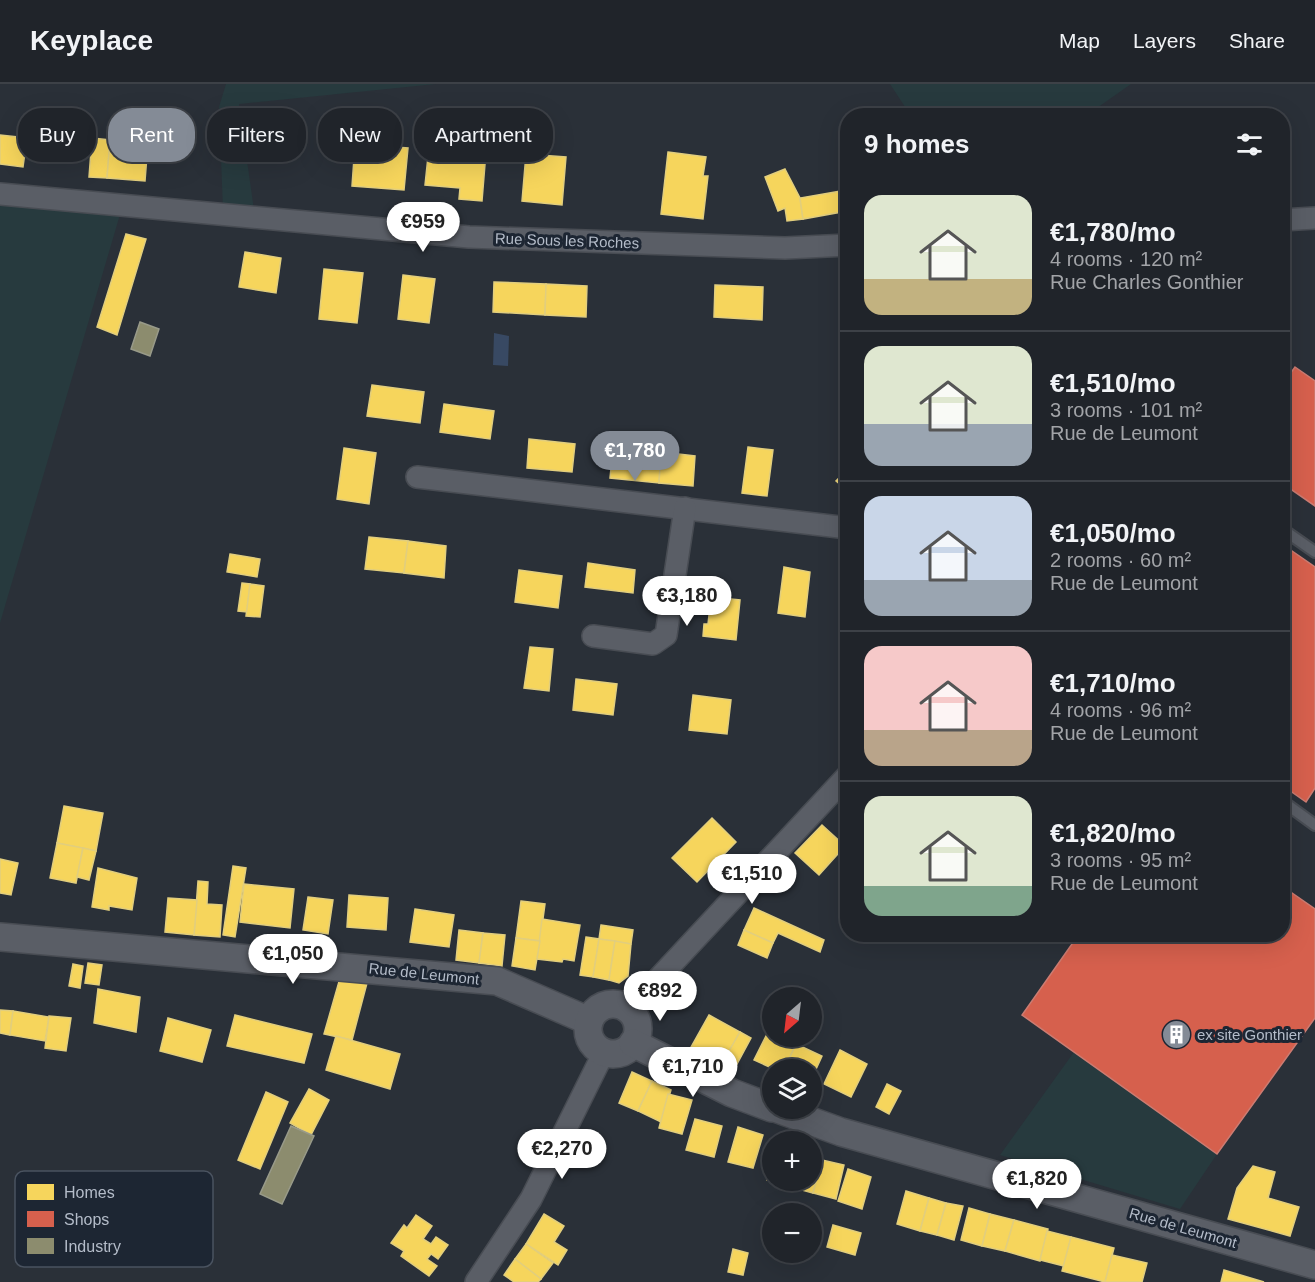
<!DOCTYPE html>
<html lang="en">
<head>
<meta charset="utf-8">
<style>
	body { margin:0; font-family:Arial,sans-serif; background:#2d3036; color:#f1f3f6; height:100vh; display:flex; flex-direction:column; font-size:22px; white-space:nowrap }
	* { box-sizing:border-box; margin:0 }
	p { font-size:20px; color:#a2a4a8 }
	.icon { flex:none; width:33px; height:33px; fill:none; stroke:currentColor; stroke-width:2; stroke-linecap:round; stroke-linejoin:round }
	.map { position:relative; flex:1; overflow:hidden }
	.panel { position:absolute; left:840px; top:24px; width:450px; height:834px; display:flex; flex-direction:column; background:#20242a; border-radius:24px; box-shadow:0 6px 24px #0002,0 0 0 2px #3d4147 }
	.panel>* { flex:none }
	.banner { position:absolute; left:18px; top:24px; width:570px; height:54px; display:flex; gap:12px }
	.needle { width:39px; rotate:208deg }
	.buttons { position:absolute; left:762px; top:903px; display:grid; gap:12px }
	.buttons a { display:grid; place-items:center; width:60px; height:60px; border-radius:50%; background:#20242a; box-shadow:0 6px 24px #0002,0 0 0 2px #3d4147; font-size:30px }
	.price { position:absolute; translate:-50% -51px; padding:0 14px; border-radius:21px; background:#fff; color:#222; font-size:20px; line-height:39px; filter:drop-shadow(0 2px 3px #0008) }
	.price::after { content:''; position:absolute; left:50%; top:36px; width:18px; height:14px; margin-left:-9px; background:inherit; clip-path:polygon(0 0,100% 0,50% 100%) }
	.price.on { background:#848b96; color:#fff }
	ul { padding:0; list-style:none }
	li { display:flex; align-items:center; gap:18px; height:150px; padding:0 24px }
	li+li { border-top:2px solid #3d4147 }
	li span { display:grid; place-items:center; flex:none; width:168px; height:120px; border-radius:18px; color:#555 }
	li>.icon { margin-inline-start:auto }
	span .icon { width:72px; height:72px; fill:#fffc; stroke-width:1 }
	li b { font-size:26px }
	h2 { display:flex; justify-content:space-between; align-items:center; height:72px; padding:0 24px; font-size:26px }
	.tag { padding:0 21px; border-radius:24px; background:#20242a; box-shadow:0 6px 24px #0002,0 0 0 2px #3d4147; font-size:21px; line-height:54px }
	.tag.on { background:#848b96; color:#fff }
	header { display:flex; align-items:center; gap:36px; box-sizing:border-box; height:84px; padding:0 30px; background:#20242a; border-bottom:2px solid #3d4147 }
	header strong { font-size:28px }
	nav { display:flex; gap:33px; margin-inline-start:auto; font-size:21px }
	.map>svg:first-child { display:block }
	.green { fill:#273a3e }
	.water { fill:#384963 }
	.homes { fill:#f6d55c; stroke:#e2ce7d; stroke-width:1.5 }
	.shops { fill:#d6604d; stroke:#cc7c72; stroke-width:1.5 }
	.industry { fill:#8c8c6e; stroke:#989a89; stroke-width:1.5 }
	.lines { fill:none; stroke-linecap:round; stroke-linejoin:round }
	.service-casing { stroke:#484c53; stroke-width:14 }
	.minor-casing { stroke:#484c53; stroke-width:24 }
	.tertiary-casing { stroke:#484c53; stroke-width:30 }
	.service { stroke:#5a5e66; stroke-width:10 }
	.minor { stroke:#5a5e66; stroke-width:21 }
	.tertiary { stroke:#5a5e66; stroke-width:27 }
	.labels { text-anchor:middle; stroke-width:6; stroke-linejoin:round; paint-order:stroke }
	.street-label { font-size:15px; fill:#b4bcc9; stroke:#1d2633 }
	.poi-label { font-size:15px; fill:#b4bcc9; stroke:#1d2633; text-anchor:start }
	.key { fill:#1d2633; stroke:#4a5360; stroke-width:1.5 }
	.key-label { font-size:16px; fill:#b4bcc9 }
</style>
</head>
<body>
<header>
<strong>Keyplace</strong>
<nav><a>Map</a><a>Layers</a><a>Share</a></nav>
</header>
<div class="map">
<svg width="1315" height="1198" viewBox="0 0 1315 1198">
	<rect width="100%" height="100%" fill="#2a3038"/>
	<!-- green -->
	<g class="green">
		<path d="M226,0H436L239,20L254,126H223L219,23Z"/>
		<path d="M890,0H1131L1087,31L911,32Z"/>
		<path d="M0,119L121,127L0,539Z"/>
		<path d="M1074,968L1217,1070L1180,1125L1000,1071Z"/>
	</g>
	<!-- water -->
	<path class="water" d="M494,249L509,252L508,282L493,281Z"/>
	<!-- homes -->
	<g class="homes">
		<path d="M0,51L27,54L23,83L0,80Z"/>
		<path d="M92,54L110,56L107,94L89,93Z"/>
		<path d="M110,56L148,59L145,97L107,94Z"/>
		<path d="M355,60L408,64L404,106L352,102Z"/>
		<path d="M429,63L486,68L482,117L459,115L460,104L425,101Z"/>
		<path d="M668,68L706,73L703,92H708L703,135L661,130Z"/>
		<path d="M526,70L566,73L562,121L522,117Z"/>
		<path d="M785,85L800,114L803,135L787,137L785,124L778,127L765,93Z"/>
		<path d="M847,106V127L803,135L800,114Z"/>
		<path d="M126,150L146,155L117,251L97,243Z"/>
		<path d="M245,168L281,174L276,209L239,203Z"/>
		<path d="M324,185L363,189L357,239L319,235Z"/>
		<path d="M403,191L435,195L429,239L398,235Z"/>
		<path d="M494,198L546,200L545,231L493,228Z"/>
		<path d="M546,200L587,202L586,233L545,231Z"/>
		<path d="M715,201L763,203L762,236L714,233Z"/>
		<path d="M372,301L424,308L420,339L367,332Z"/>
		<path d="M444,320L494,327L490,355L440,348Z"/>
		<path d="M529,355L575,360L572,388L527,384Z"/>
		<path d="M748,363L773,366L767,412L742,409Z"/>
		<path d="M344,364L376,369L369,420L337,415Z"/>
		<path d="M613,364L661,368L659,399L610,394Z"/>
		<path d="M661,368L695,372L693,402L659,399Z"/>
		<path d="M848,385V407L836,397Z"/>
		<path d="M369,453L408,457L404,489L365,485Z"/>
		<path d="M408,457L446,462L444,494L404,489Z"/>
		<path d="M230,470L260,475L257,493L227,488Z"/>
		<path d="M588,479L635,486L633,509L585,503Z"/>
		<path d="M784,483L810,488L805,533L778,529Z"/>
		<path d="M519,486L562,492L558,524L515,518Z"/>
		<path d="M242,499L250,500L247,528L238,527Z"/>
		<path d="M250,500L264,502L260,533L246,532Z"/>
		<path d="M711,513L740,516L736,556L703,552L704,540H708Z"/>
		<path d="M530,563L553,565L549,607L524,604Z"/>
		<path d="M576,595L617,600L613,631L573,626Z"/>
		<path d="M693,611L731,616L727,650L689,646Z"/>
		<path d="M64,722L103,729L96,767L57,759Z"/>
		<path d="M712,734L736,758L697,798L672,774Z"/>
		<path d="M822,741L845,762L819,791L795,769Z"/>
		<path d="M57,759L83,764L76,799L50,794Z"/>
		<path d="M83,764L96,767L89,796L77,793Z"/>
		<path d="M0,775L18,779L11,811L0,809Z"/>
		<path d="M233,782L246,784L235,853L223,851Z"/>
		<path d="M98,784L137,794L132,826L109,822V826L92,823Z"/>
		<path d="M198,797L208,798L207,820L222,821L220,853L194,851Z"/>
		<path d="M244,800L294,805L290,844L240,838Z"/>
		<path d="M349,811L388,814L386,846L347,843Z"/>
		<path d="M308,813L333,816L328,850L303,846Z"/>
		<path d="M168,814L197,816L194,851L165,848Z"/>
		<path d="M521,817L545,820L540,857L516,854Z"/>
		<path d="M754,824L824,856L820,868L778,849L773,859L744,846Z"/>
		<path d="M415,825L454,831L449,863L410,858Z"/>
		<path d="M542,835L580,841L574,877L563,875L562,878L537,875Z"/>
		<path d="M601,841L633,846L631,860L599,855Z"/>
		<path d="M459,846L483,849L479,879L456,876Z"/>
		<path d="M744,846L773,859L767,874L738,861Z"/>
		<path d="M483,849L505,851L502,882L479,879Z"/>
		<path d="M586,853L599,855L593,893L580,891Z"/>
		<path d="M516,854L540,857L535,886L512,882Z"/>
		<path d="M599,855L615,857L609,896L593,893Z"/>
		<path d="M615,857L631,860L628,892L619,899L609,896Z"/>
		<path d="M88,879L102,881L99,901L85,899Z"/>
		<path d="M73,880L83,882L80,904L69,902Z"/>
		<path d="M340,894L367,899L352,956L324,950Z"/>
		<path d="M98,905L140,913L136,948L94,939Z"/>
		<path d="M0,926L13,927L10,951L0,949Z"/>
		<path d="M13,927L49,933L45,957L10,951Z"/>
		<path d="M235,931L312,950L304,979L227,962Z"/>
		<path d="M709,931L740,948L721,981L690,965Z"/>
		<path d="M49,932L71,934L66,967L45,964Z"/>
		<path d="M168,934L211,946L202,978L160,967Z"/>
		<path d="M769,946L772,948V952H781L796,960L784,986H776L754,976Z"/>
		<path d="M740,948L751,954L737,980L725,974Z"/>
		<path d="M336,952L400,970L390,1005L326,986Z"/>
		<path d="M796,960L822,972L812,994V986H784Z"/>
		<path d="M840,966L867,980L851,1013L824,1000Z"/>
		<path d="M632,988L652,997L638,1027L619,1019Z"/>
		<path d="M652,997L671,1006L661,1038L638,1027Z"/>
		<path d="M887,1000L901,1007L889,1030L876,1023Z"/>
		<path d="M309,1005L329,1016L311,1051L290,1039Z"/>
		<path d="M266,1008L288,1018L260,1085L238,1076Z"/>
		<path d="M668,1010L692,1016L682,1050L659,1044Z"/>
		<path d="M695,1035L722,1042L714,1073L686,1066Z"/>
		<path d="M738,1043L763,1051L753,1084L728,1078Z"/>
		<path d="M812,1073L822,1076L813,1109L791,1103L793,1096H812Z"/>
		<path d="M822,1076L844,1081L836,1115L813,1109Z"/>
		<path d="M772,1078V1096H793L791,1103L767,1096Z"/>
		<path d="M1253,1082L1275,1088L1268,1114L1299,1123L1290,1152L1228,1135L1237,1104Z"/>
		<path d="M848,1085L871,1093L862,1125L838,1117Z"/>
		<path d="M906,1107L929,1114L920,1147L897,1140Z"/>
		<path d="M929,1114L946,1119L937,1151L920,1147Z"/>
		<path d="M946,1119L963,1122L954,1156L937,1151Z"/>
		<path d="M969,1124L990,1130L982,1162L961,1156Z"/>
		<path d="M544,1130L564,1142L554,1158L567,1166L558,1181L526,1160Z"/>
		<path d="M990,1130L1014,1136L1005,1167L982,1162Z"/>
		<path d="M416,1131L432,1142L423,1155L431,1160L436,1153L448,1161L438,1175L431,1170L427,1175L437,1182L429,1192L401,1172L404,1167L391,1159L404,1141L407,1144Z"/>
		<path d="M1014,1136L1048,1145L1040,1177L1005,1167Z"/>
		<path d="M833,1141L861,1149L855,1171L827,1163Z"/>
		<path d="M1047,1147L1071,1153L1064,1182L1040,1176Z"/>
		<path d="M1071,1153L1114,1164L1105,1198L1062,1187Z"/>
		<path d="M526,1160L553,1179L541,1195L515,1175Z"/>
		<path d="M733,1165L748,1169L743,1191L728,1188Z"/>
		<path d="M1112,1171L1147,1179L1142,1198H1105Z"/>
		<path d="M515,1175L541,1195L538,1198H514L504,1191Z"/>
		<path d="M1224,1186L1264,1198H1221Z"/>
	</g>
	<!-- shops -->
	<g class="shops">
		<path d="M1295,283L1315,297V422L1282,399V301Z"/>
		<path d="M1282,460L1315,483V704L1306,718L1282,701Z"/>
		<path d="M1282,802L1315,825V934L1217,1070L1022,931L1079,850H1282Z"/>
	</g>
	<!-- industry -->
	<g class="industry">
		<path d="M140,238L159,245L150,272L131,265Z"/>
		<path d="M291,1042L314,1052L282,1120L260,1110Z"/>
	</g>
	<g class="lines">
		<defs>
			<g id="service">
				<path d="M1282,445L1315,468"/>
				<path d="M1282,717L1315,741"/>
			</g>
			<g id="minor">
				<path d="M0,110L469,153L785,164L848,161"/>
				<path d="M1282,136L1315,134"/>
				<path d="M417,393L848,444"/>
				<path d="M593,552L653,560L666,551L685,424"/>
				<path d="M629,926L848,691"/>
				<path d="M476,1198L531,1115L604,968"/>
			</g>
			<g id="tertiary">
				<path d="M0,853L497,897L589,937"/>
				<circle cx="613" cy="945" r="25"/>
				<path d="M633,959L732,1009L772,1024"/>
				<path d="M775,1024L841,1048L1315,1181"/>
			</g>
		</defs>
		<!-- service casing -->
		<use href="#service" class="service-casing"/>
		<!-- minor casing -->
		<use href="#minor" class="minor-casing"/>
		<!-- tertiary casing -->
		<use href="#tertiary" class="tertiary-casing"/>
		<!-- service -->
		<use href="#service" class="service"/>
		<!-- minor -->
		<use href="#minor" class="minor"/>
		<!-- tertiary -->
		<use href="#tertiary" class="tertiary"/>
	</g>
	<!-- icons -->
	<defs>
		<symbol id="building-disc" viewBox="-11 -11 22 22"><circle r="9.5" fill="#848b96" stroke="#1d2633"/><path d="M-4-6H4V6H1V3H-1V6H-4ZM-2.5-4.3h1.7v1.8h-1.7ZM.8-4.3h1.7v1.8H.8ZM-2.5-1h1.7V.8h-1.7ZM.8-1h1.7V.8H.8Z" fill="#fff"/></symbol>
	</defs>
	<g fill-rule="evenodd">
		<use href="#building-disc" x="1160" y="934" width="33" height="33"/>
	</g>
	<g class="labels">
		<!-- street labels -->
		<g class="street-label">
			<text transform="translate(567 157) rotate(2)" y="5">Rue Sous les Roches</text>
			<text transform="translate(424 890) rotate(6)" y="5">Rue de Leumont</text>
			<text transform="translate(1183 1144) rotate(16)" y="5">Rue de Leumont</text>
		</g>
		<!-- poi labels -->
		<g class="poi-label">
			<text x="1197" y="956">ex site Gonthier</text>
		</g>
	</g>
	<!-- legend -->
	<rect x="15" y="1087" width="198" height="96" rx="9" class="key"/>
	<rect x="27" y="1100" width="27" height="16" fill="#f6d55c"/>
	<rect x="27" y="1127" width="27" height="16" fill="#d6604d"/>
	<rect x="27" y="1154" width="27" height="16" fill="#8c8c6e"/>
	<g class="key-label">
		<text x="64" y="1114">Homes</text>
		<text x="64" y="1141">Shops</text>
		<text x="64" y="1168">Industry</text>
	</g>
</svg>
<div class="buttons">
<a><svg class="needle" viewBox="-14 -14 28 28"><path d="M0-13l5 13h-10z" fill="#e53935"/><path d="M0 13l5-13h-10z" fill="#a2a4a8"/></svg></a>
<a><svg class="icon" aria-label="layers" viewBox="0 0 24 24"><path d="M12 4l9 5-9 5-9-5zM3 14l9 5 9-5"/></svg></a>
<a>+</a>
<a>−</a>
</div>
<b class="price" style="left:423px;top:169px">€959</b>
<b class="price on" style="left:635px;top:398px">€1,780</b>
<b class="price" style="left:687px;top:543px">€3,180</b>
<b class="price" style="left:752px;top:821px">€1,510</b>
<b class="price" style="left:293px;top:901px">€1,050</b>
<b class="price" style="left:660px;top:938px">€892</b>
<b class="price" style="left:693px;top:1014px">€1,710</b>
<b class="price" style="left:562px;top:1096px">€2,270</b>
<b class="price" style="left:1037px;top:1126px">€1,820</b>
<div class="banner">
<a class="tag">Buy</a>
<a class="tag on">Rent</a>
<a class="tag">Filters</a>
<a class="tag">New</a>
<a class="tag">Apartment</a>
</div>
<section class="panel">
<h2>9 homes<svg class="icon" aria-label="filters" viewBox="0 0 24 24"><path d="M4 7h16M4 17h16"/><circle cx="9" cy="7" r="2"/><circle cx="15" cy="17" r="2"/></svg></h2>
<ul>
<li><span style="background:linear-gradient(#dfe7d0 70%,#c2b280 0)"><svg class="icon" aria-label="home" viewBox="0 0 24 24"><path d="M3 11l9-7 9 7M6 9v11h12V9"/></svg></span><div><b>€1,780/mo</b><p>4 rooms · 120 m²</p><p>Rue Charles Gonthier</p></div></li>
<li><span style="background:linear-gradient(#dfe7d0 65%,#9aa5b1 0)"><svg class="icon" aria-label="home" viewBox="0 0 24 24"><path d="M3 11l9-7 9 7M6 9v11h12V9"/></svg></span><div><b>€1,510/mo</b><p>3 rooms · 101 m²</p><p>Rue de Leumont</p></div></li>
<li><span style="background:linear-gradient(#c9d6e8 70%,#9aa5b1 0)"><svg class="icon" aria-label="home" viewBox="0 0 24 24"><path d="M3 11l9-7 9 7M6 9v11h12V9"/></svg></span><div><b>€1,050/mo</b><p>2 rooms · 60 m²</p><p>Rue de Leumont</p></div></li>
<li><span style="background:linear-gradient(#f6c9c9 70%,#b9a48a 0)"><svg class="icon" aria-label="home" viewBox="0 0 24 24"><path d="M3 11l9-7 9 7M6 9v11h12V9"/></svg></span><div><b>€1,710/mo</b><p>4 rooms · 96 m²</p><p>Rue de Leumont</p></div></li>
<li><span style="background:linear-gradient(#dfe7d0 75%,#7fa58c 0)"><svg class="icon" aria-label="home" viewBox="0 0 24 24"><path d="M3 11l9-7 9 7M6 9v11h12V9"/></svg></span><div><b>€1,820/mo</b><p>3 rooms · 95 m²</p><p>Rue de Leumont</p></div></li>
</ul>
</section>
</div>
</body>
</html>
